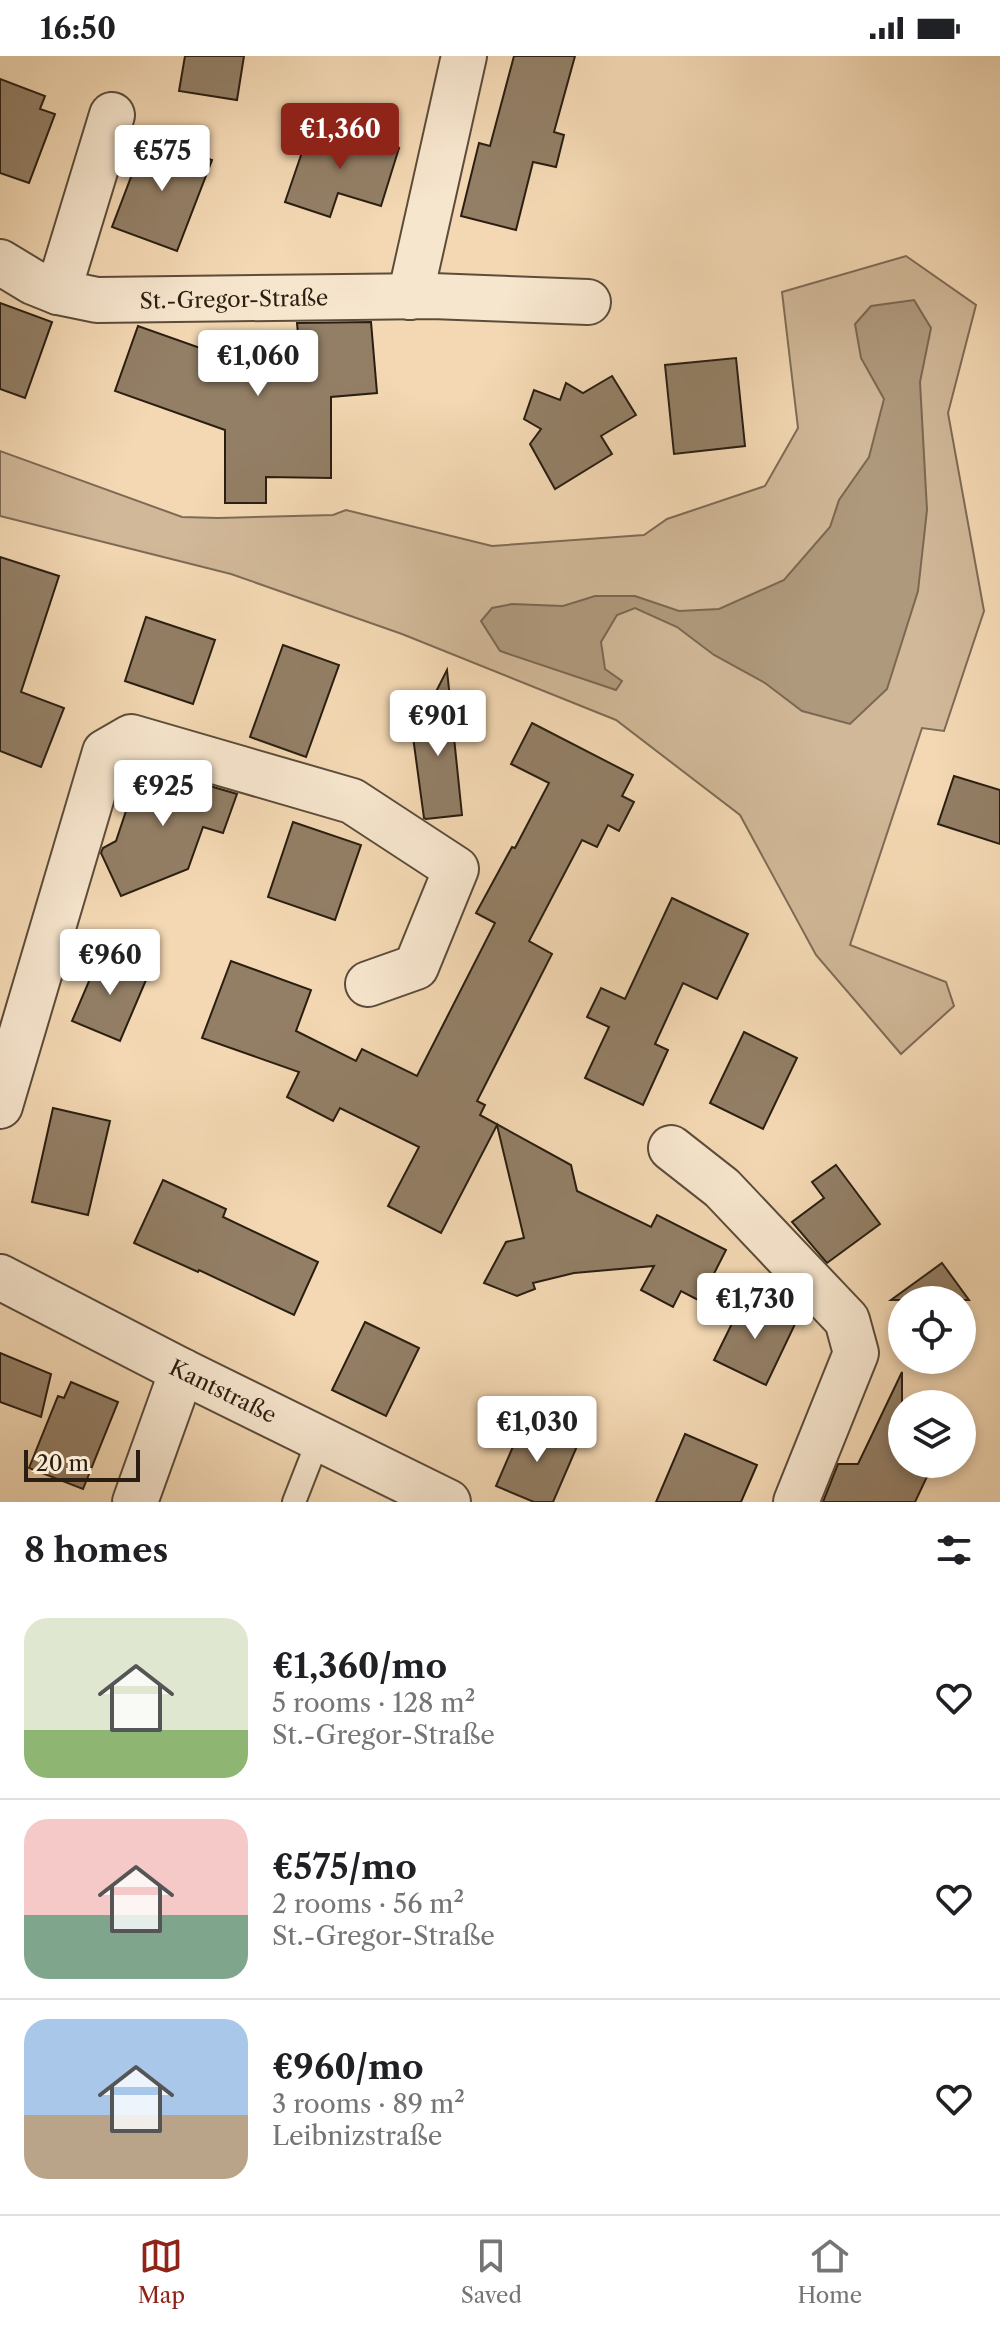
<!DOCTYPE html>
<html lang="en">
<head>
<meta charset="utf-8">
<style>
	body { margin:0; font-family:"Libre Caslon Text",serif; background:#f6f6f6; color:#202124; height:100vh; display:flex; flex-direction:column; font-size:30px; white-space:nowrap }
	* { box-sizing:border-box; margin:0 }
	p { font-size:26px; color:#757577 }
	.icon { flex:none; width:44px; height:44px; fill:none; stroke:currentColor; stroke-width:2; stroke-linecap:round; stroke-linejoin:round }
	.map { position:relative; height:1446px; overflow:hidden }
	.drawer { display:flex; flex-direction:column; background:#fff; flex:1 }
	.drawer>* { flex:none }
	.controls { position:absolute; left:888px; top:1230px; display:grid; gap:16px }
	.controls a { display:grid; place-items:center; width:88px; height:88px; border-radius:50%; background:#fff; box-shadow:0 4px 12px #0003; font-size:40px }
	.scale { position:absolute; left:24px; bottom:20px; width:116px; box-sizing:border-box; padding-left:8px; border:4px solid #2a1e12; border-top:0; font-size:22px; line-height:28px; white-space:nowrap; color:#2a1e12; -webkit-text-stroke:6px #f7e6ce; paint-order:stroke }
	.price { position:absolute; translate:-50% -68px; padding:0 18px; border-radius:8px; background:#fff; color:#222; font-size:26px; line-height:52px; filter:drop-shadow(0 2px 4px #0008) }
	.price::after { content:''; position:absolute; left:50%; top:48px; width:24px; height:18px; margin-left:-12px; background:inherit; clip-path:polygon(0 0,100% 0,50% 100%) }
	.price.active { background:#8f2418; color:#fff }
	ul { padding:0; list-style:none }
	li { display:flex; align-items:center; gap:24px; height:200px; padding:0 24px }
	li+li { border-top:2px solid #e0e0e0 }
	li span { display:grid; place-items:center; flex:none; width:224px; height:160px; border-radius:24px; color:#555 }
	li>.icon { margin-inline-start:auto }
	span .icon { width:96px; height:96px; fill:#fffc; stroke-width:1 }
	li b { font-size:34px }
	h2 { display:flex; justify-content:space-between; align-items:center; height:96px; padding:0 24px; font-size:34px }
	.status { display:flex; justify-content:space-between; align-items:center; height:56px; padding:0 40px; background:#fff; direction:ltr }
	.status svg { height:22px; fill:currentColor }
	.menu { display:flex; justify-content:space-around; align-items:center; height:112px; border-top:2px solid #e0e0e0; background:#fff; font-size:22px; color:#757577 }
	.menu a { display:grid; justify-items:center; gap:4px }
	.menu .active { color:#8f2418 }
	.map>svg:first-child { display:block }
	.green { fill:#d1b898; stroke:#7e6b55; stroke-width:2 }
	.water { fill:#af997c; stroke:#7a6852; stroke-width:2 }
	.building { fill:#937f66; stroke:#2a1e12; stroke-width:2 }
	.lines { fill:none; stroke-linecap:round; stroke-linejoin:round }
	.lane-casing { stroke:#5c4c3a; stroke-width:26 }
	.street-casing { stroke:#5c4c3a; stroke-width:48 }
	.lane { stroke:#f7e6ce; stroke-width:22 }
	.street { stroke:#f7e6ce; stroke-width:44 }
	.labels { text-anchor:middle; stroke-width:8; stroke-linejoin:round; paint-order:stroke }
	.street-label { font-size:22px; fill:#2a1e12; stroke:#f7e6ce }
</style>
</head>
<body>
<div class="status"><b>16:50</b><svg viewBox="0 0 49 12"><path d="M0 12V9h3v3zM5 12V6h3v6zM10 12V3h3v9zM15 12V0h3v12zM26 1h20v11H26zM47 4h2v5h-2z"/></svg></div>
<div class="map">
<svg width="1000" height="1446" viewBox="0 0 1000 1446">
	<rect width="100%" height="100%" fill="#f3d8b3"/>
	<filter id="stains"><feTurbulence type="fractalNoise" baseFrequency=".0025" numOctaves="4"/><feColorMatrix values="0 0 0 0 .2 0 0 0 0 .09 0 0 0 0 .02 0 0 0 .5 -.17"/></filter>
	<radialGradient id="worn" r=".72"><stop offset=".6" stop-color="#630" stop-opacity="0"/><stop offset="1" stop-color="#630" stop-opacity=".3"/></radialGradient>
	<!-- green -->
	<path class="green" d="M906,200L976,249L948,357L984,555L944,675L922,672L850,889L946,926L954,950L901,998L816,899L740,759L616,664L402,578L231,518L0,460V395L182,461L218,462L333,459L346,454L492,490L644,479L667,463L765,430L798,372L782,236Z"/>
	<!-- water -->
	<path class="water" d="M914,244L931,272L920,326L927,454L918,535L887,633L850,668L802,655L765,627L714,599L677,571L635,552L617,559L601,586L605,613L622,625L616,634L500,595L481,565L492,552L512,548L563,550L595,540H635L679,555L719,553L784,524L830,471L839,444L869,401L884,343L861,302L855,268L871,250Z"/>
	<!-- building -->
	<g class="building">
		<path d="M185,0H244L237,44L179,35Z"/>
		<path d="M514,0H575L554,76L564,79L556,111L533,106L516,174L461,160L479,87L490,90Z"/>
		<path d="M0,23L45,40L40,53L55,58L29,127L0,117Z"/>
		<path d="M311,70L356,85L358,79L399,92L381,150L338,137L330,161L285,146Z"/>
		<path d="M147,79L212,104L177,195L112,171Z"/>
		<path d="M0,247L52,266L25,342L0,333Z"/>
		<path d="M371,266L377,337L331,341V422L266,421V447H225V374L115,335L138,270L234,304L300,299L297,267Z"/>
		<path d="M736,302L745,390L674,398L665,309Z"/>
		<path d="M612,320L636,359L601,380L612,398L555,433L530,388L541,373L524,363L534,334L560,344L566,327L583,337Z"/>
		<path d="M0,501L59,520L21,636L64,652L41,711L0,695Z"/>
		<path d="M146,561L215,584L193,648L125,625Z"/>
		<path d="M283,589L339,609L306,701L250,681Z"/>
		<path d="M447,614L462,759L426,763L424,762L413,681Z"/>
		<path d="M532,667L633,719L622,740L634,746L619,775L608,769L597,791L582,784L529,885L552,898L477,1045L485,1049L480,1059L571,1109L577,1135L651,1171L657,1159L726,1194L700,1245L681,1235L673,1251L641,1234L654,1210L574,1217L533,1227L535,1233L517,1240L484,1227L506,1186L524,1182L497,1069L441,1177L388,1150L419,1091L340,1052L333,1065L287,1041L299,1016L202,982L231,905L311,934L296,975L356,1005L362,993L417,1020L495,867L476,857L512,791L515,792L549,727L511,708Z"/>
		<path d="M141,710L237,738L223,777L203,771L188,813L121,840L101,797L103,792L116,785Z"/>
		<path d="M954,720L1000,734V788L938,768Z"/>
		<path d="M293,766L361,789L335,864L268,841Z"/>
		<path d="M672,842L748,878L717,943L683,927L655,988L668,994L643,1049L585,1022L609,971L587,961L601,932L625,943Z"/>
		<path d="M101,897L149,917L120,985L72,965Z"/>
		<path d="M744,976L797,1002L763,1073L710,1047Z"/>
		<path d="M53,1052L110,1065L88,1159L32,1146Z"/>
		<path d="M836,1109L880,1168L827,1207L792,1166L824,1142L812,1126Z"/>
		<path d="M163,1124L226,1153L223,1161L318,1206L294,1259L199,1214L198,1216L134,1187Z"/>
		<path d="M942,1207L969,1244H891Z"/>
		<path d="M745,1241L796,1266L766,1329L714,1304Z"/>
		<path d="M365,1266L419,1292L386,1360L332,1334Z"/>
		<path d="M0,1297L51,1318L41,1361L0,1346Z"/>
		<path d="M902,1316V1408H933L915,1446H823L838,1408H858Z"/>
		<path d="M71,1326L118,1346L83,1433L29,1412L58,1340L64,1342Z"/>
		<path d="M524,1365L578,1388L553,1446H534L496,1430Z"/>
		<path d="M685,1378L757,1409L741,1446H656Z"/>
	</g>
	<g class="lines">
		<defs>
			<path id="lane" d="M294,1446L319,1382"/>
			<g id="street">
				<path d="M0,206L33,226L58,236L97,244L432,240L588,246"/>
				<path d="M58,236L112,59"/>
				<path d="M410,241L464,0"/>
				<path d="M0,1050L105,696L131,681L352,745L456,813L416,911L368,928"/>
				<path d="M671,1092L722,1132L847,1264L856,1297L796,1446"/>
				<path d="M0,1221L182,1315L448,1446"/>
				<path d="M135,1446L182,1315"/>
			</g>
		</defs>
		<!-- lane casing -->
		<use href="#lane" class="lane-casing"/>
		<!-- street casing -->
		<use href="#street" class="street-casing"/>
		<!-- lane -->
		<use href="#lane" class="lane"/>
		<!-- street -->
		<use href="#street" class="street"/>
	</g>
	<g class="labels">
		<!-- street labels -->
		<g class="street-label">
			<text transform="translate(234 243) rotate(-1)" y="8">St.-Gregor-Straße</text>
			<text transform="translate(223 1335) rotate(26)" y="8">Kantstraße</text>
		</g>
	</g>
	<rect width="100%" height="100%" filter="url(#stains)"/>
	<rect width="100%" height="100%" fill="url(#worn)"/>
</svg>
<div class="controls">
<a><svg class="icon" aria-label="locate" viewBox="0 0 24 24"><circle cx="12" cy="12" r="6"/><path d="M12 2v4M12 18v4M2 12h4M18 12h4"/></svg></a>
<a><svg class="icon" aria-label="layers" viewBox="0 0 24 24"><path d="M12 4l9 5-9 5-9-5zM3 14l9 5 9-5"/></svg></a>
</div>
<div class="scale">20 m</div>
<b class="price active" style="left:340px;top:115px">€1,360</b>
<b class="price" style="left:162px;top:137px">€575</b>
<b class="price" style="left:258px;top:342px">€1,060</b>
<b class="price" style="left:438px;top:702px">€901</b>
<b class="price" style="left:163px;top:772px">€925</b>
<b class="price" style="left:110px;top:941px">€960</b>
<b class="price" style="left:755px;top:1285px">€1,730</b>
<b class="price" style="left:537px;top:1408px">€1,030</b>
</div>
<section class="drawer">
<h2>8 homes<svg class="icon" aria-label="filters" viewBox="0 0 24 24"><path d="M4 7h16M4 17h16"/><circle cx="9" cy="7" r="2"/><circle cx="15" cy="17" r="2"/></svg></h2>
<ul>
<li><span style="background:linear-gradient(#dfe7d0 70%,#8fb573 0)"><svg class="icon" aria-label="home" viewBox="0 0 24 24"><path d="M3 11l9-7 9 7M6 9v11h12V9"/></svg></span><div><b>€1,360/mo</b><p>5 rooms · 128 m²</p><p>St.-Gregor-Straße</p></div><svg class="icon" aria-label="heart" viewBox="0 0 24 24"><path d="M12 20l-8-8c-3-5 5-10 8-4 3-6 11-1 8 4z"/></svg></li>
<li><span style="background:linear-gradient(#f6c9c9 60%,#7fa58c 0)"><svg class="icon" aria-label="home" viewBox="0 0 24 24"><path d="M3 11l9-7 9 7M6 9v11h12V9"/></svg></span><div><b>€575/mo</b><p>2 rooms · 56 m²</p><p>St.-Gregor-Straße</p></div><svg class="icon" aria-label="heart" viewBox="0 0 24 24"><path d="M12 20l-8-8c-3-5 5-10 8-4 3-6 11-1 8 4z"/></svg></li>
<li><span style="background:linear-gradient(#a9c7e8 60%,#b9a48a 0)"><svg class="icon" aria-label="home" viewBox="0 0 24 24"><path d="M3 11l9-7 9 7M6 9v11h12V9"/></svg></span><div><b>€960/mo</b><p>3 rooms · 89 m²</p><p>Leibnizstraße</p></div><svg class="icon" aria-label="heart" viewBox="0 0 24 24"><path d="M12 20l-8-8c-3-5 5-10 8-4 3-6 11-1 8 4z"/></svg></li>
</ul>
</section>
<nav class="menu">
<a class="active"><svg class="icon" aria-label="map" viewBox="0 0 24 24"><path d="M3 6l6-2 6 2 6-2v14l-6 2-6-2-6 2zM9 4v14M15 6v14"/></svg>Map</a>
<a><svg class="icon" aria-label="saved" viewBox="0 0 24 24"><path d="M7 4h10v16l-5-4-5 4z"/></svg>Saved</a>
<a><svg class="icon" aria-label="home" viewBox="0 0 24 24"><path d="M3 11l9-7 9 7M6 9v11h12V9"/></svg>Home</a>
</nav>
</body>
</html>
